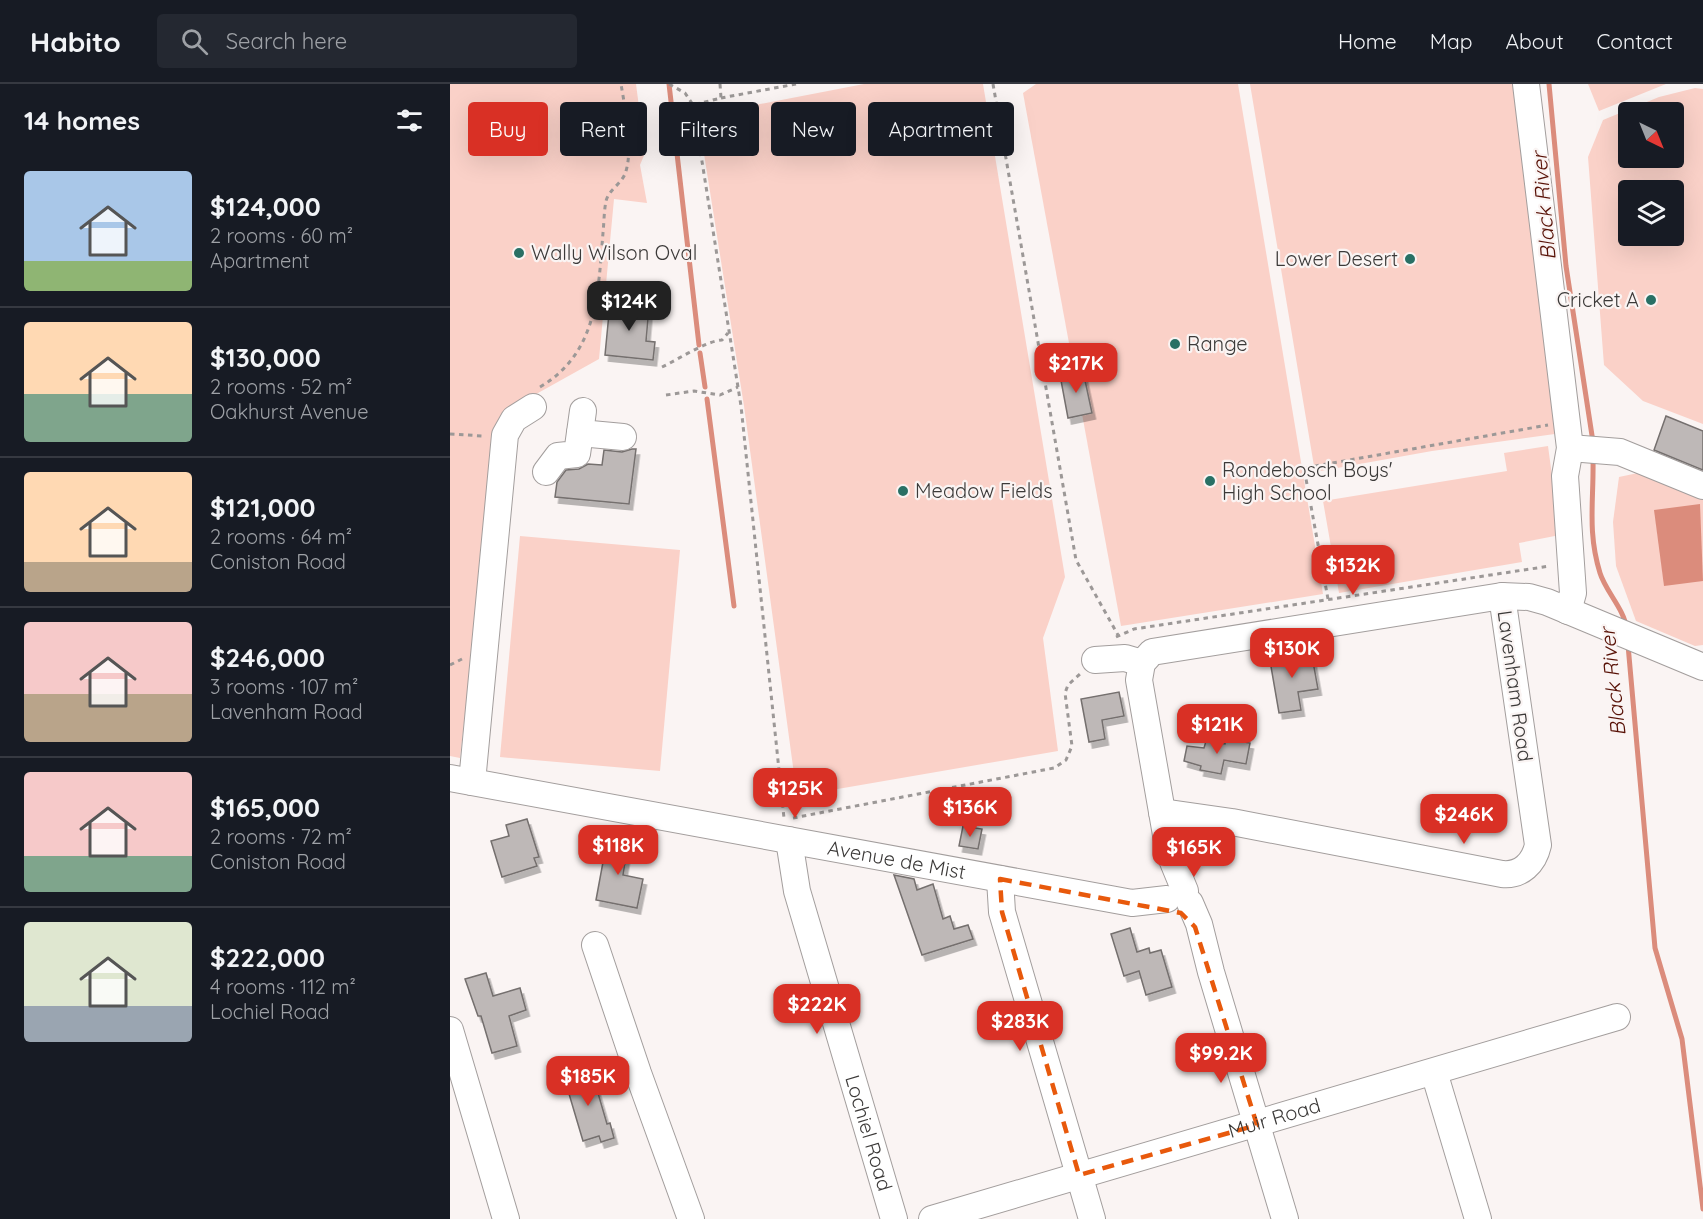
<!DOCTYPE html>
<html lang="en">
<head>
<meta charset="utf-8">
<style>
	body { margin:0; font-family:Quicksand,sans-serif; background:#242831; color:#f1f3f6; height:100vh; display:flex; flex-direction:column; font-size:22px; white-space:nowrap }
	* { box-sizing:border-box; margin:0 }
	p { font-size:20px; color:#9ea1a6 }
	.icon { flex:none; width:33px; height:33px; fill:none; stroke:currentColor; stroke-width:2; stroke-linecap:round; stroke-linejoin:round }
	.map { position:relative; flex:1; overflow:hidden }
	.panel { display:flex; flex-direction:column; background:#171b24; width:450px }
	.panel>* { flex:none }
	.top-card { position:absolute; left:18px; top:18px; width:570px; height:54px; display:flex; gap:12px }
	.needle { width:39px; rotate:137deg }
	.controls { position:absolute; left:1168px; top:18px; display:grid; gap:12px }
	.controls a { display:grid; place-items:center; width:66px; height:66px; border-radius:6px; background:#171b24; box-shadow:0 6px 24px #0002; font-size:30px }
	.price { position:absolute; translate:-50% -51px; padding:0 14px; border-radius:12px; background:#d93025; color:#fff; font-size:20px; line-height:39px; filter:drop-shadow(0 2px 3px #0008) }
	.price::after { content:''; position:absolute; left:50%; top:36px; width:18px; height:14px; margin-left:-9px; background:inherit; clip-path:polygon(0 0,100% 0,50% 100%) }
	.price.on { background:#222; color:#fff }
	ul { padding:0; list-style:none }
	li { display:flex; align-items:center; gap:18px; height:150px; padding:0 24px }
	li+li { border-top:2px solid #363941 }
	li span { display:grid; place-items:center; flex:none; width:168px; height:120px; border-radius:6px; color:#555 }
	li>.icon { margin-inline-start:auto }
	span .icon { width:72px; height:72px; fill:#fffc; stroke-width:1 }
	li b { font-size:26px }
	h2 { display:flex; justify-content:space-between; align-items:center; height:72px; padding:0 24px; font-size:26px }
	.pill { padding:0 21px; border-radius:6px; background:#171b24; box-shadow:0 6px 24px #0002; font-size:21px; line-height:54px }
	.pill.on { background:#d93025; color:#fff }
	header { display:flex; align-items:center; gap:36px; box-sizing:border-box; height:84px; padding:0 30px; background:#171b24; border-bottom:2px solid #363941 }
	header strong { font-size:28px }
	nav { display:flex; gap:33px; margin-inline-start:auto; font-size:21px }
	.search { width:420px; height:54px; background:#242831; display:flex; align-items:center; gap:15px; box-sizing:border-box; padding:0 21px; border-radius:6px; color:#9ea1a6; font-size:22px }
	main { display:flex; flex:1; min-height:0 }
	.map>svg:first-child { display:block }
	.green { fill:#fad1c8; fill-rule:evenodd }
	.water { fill:#db8c7c }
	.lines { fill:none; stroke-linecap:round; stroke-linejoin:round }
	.stream { stroke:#db8c7c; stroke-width:5 }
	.building { fill:#beb8b7; stroke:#746f6e; stroke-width:1.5; filter:url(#shadow) }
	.minor-casing { stroke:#a39e9d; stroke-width:28 }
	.path { stroke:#9c9897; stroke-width:3; stroke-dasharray:4.5 4.5; stroke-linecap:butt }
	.minor { stroke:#fff; stroke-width:26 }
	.marked { fill:none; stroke:#e8590c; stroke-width:4.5; stroke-dasharray:12 8; stroke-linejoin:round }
	.poi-dot { fill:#297065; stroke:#faf4f3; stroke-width:2 }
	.labels { text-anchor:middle; stroke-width:4.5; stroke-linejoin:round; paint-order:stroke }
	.poi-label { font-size:20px; fill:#3c3a39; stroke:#faf4f3; text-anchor:start }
	.street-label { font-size:20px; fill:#3c3a39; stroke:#faf4f3 }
	.water-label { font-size:21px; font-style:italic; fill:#571005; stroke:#faf4f3 }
</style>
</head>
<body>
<header>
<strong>Habito</strong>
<div class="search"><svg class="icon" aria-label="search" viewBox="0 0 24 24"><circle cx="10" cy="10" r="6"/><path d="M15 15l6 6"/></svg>Search here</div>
<nav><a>Home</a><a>Map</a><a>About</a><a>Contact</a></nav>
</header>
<main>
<section class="panel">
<h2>14 homes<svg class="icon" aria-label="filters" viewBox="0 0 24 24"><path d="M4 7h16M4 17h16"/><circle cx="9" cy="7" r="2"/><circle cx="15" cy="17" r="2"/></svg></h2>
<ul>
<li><span style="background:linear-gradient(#a9c7e8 75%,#8fb573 0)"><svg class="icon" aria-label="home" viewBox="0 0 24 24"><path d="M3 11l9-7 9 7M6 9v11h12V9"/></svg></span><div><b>$124,000</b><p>2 rooms · 60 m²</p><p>Apartment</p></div></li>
<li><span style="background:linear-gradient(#ffd9b3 60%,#7fa58c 0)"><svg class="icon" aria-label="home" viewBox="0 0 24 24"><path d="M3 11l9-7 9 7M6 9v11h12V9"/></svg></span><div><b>$130,000</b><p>2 rooms · 52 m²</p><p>Oakhurst Avenue</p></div></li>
<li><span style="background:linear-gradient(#ffd9b3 75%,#b9a48a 0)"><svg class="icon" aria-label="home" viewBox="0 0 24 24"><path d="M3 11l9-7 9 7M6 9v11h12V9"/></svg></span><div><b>$121,000</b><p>2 rooms · 64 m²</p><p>Coniston Road</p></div></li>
<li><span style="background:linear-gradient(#f6c9c9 60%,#b9a48a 0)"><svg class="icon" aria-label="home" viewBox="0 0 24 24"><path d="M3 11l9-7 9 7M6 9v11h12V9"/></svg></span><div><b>$246,000</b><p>3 rooms · 107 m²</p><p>Lavenham Road</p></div></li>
<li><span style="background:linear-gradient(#f6c9c9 70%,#7fa58c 0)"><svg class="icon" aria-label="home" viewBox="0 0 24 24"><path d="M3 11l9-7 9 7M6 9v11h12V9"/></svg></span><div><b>$165,000</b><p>2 rooms · 72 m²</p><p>Coniston Road</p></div></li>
<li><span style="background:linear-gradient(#dfe7d0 70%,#9aa5b1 0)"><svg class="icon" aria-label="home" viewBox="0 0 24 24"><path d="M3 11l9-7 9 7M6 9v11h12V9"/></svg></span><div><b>$222,000</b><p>4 rooms · 112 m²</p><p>Lochiel Road</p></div></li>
</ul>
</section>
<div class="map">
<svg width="1253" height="1135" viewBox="0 0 1253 1135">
	<defs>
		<filter id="shadow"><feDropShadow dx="3.5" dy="6" stdDeviation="0" flood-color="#0004"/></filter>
	</defs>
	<rect width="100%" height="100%" fill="#faf4f3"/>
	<!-- green -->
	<g class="green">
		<path d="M0,0H186L195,69L190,81L197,119L164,115L149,275L52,329L48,336L10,674L0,672Z"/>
		<path d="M414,0H533L615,493L593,554L608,667L347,712L294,322L248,32Z"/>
		<path d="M586,0H788L873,510L671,542L573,9Z"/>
		<path d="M800,0H1067L1112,349L982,367L865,388Z"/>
		<path d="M1138,0H1216L1149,27Z"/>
		<path d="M1245,4L1253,5V340L1193,317L1154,281L1138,73L1153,36L1209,13ZM1179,28H1224V74H1179ZM1179,106H1224V152H1179Z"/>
		<path d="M1098,362L1110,451L1069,459L1072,478L889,509L873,417L1057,387L1054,369Z"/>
		<path d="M1202,386L1253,407V561L1245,562L1186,537L1166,482L1163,438L1169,393Z"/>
		<path d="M70,452L230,466L210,687L50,673Z"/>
	</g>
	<!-- water -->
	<path class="water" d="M1250,420L1253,497L1214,502L1204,426Z"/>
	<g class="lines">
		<!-- stream -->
		<g class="stream">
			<path d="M219,0L249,261"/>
			<path d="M1099,0L1116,182L1143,358"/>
			<path d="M250,269L255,303"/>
			<path d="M257,315L284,522"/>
			<path d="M1143,374C1144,416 1137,447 1150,489C1155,506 1175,527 1176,543"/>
			<path d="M1178,561L1205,864L1232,955L1253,1125"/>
		</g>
	</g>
	<!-- building -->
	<g class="building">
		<path d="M160,219L199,223L196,257L205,258L203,276L155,271Z"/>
		<path d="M633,287L642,329L618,334L610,291Z"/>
		<path d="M1216,332L1253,347V386L1204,366Z"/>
		<path d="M182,365H186L179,420L105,413L107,398L116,386L129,385L138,380L152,381L154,366L172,368Z"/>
		<path d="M847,566L849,574L862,572L868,605L848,608L851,626L829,629L819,571Z"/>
		<path d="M669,608L674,632L652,636L655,655L639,658L631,615Z"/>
		<path d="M776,655L800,659L796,680L774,676L771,690L750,686L751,682L734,677L737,662L754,664L756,657L775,660Z"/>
		<path d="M77,735L89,773L84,774L87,782L52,793L41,757L59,752L56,741Z"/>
		<path d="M513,742L532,745L528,765L509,762Z"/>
		<path d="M158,751L179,755L173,791L193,795L187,824L146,816Z"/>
		<path d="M444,791L464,795L467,806L483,800L493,835L500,832L504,845L518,841L523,855L472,871Z"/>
		<path d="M680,844L687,868L699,864L700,869L711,866L722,903L696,911L689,887L674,892L661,850Z"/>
		<path d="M36,889L43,912L70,904L76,926L59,932L67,962L42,969L31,932H28L15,895Z"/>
		<path d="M141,985L157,1040L160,1039L164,1054L151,1058L149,1052L133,1057L114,993Z"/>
	</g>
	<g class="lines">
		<defs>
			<g id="minor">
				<path d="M1076,0L1120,364L1115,392L1123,509L1118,527"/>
				<path d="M130,349L173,353"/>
				<path d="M1120,364L1170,368L1253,402"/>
				<path d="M96,388L108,372L127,370L133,327"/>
				<path d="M645,576L675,574L692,579"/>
				<path id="s1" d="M0,694L682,819L717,815"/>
				<path d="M22,698L55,351L64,335L83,323"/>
				<path d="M712,728L782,738L1052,790C1071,792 1084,779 1088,761L1052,512"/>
				<path id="s2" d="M339,756L347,807L444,1135"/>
				<path d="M550,795L552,828L642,1135"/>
				<path d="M735,807L719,768L689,596L692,579L702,568L1052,512L1079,513L1097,518L1253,583"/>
				<path d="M740,819L749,840L761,888L835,1135"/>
				<path d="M145,861L188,989L241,1135"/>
				<path d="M0,946L56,1135"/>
				<path d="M984,988L1028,1135"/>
				<path id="s3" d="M482,1135L1167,933"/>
			</g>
		</defs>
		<!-- minor casing -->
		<use href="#minor" class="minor-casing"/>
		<!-- path -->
		<g class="path">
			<path d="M219,0L235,9L243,21"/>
			<path d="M270,0L271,14L243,21L291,322L334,734"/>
			<path d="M543,0L626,476L668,551"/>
			<path d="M271,14L346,0"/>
			<path d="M212,283C229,275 256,257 272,256L278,249"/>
			<path d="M90,303C148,269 148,208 153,149C154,139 154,127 156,117C159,105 173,99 176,87C183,64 175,24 171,0"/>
			<path d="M216,311L244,307L270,311L288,303"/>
			<path d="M0,350L33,352"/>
			<path d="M878,515L854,384L1098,341"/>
			<path d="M666,553L684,545L1100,482"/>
			<path d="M0,581L12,575"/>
			<path d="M343,734L604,684L616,676L622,662L615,609L618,601L630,590"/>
		</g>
		<!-- minor -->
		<use href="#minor" class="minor"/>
	</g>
	<!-- marked area -->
	<path class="marked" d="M550,795L731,829L745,843L807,1041L629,1091L552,828Z"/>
	<!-- markers -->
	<g class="poi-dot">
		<circle cx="69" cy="169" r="6"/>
		<circle cx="960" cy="175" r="6"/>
		<circle cx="1201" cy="216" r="6"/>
		<circle cx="725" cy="260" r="6"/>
		<circle cx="760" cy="397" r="6"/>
		<circle cx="453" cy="407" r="6"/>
	</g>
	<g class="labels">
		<!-- poi labels -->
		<g class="poi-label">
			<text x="81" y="176">Wally Wilson Oval</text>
			<text x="948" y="182" text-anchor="end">Lower Desert</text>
			<text x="1189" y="223" text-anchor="end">Cricket A</text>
			<text x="737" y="267">Range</text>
			<text x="772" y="393">Rondebosch Boys'<tspan x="772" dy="23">High School</tspan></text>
			<text x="465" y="414">Meadow Fields</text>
		</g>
		<!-- street labels -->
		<g class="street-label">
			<text transform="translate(1065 602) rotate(82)" y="7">Lavenham Road</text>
			<text dy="7" stroke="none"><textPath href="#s1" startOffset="454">Avenue de Mist</textPath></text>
			<text dy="7" stroke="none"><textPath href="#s3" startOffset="357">Muir Road</textPath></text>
			<text dy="7" stroke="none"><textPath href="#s2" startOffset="304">Lochiel Road</textPath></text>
		</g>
		<!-- water labels -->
		<g class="water-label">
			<text transform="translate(1094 122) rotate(-95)" y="7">Black River</text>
			<text transform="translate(1163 598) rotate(-96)" y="7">Black River</text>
		</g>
	</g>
</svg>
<div class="controls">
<a><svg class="needle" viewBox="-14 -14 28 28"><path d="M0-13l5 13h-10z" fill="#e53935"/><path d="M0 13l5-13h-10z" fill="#9ea1a6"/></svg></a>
<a><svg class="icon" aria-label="layers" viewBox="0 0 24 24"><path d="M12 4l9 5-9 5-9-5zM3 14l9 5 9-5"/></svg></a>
</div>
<b class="price on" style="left:179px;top:248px">$124K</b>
<b class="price" style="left:626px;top:310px">$217K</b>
<b class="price" style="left:903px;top:512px">$132K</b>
<b class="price" style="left:842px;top:595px">$130K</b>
<b class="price" style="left:767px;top:671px">$121K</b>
<b class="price" style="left:345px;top:735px">$125K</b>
<b class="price" style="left:520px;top:754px">$136K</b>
<b class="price" style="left:1014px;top:761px">$246K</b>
<b class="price" style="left:168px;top:792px">$118K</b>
<b class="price" style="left:744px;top:794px">$165K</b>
<b class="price" style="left:367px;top:951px">$222K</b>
<b class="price" style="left:570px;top:968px">$283K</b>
<b class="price" style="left:771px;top:1000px">$99.2K</b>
<b class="price" style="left:138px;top:1023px">$185K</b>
<div class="top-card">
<a class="pill on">Buy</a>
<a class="pill">Rent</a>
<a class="pill">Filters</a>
<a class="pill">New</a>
<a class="pill">Apartment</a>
</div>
</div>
</main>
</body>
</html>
